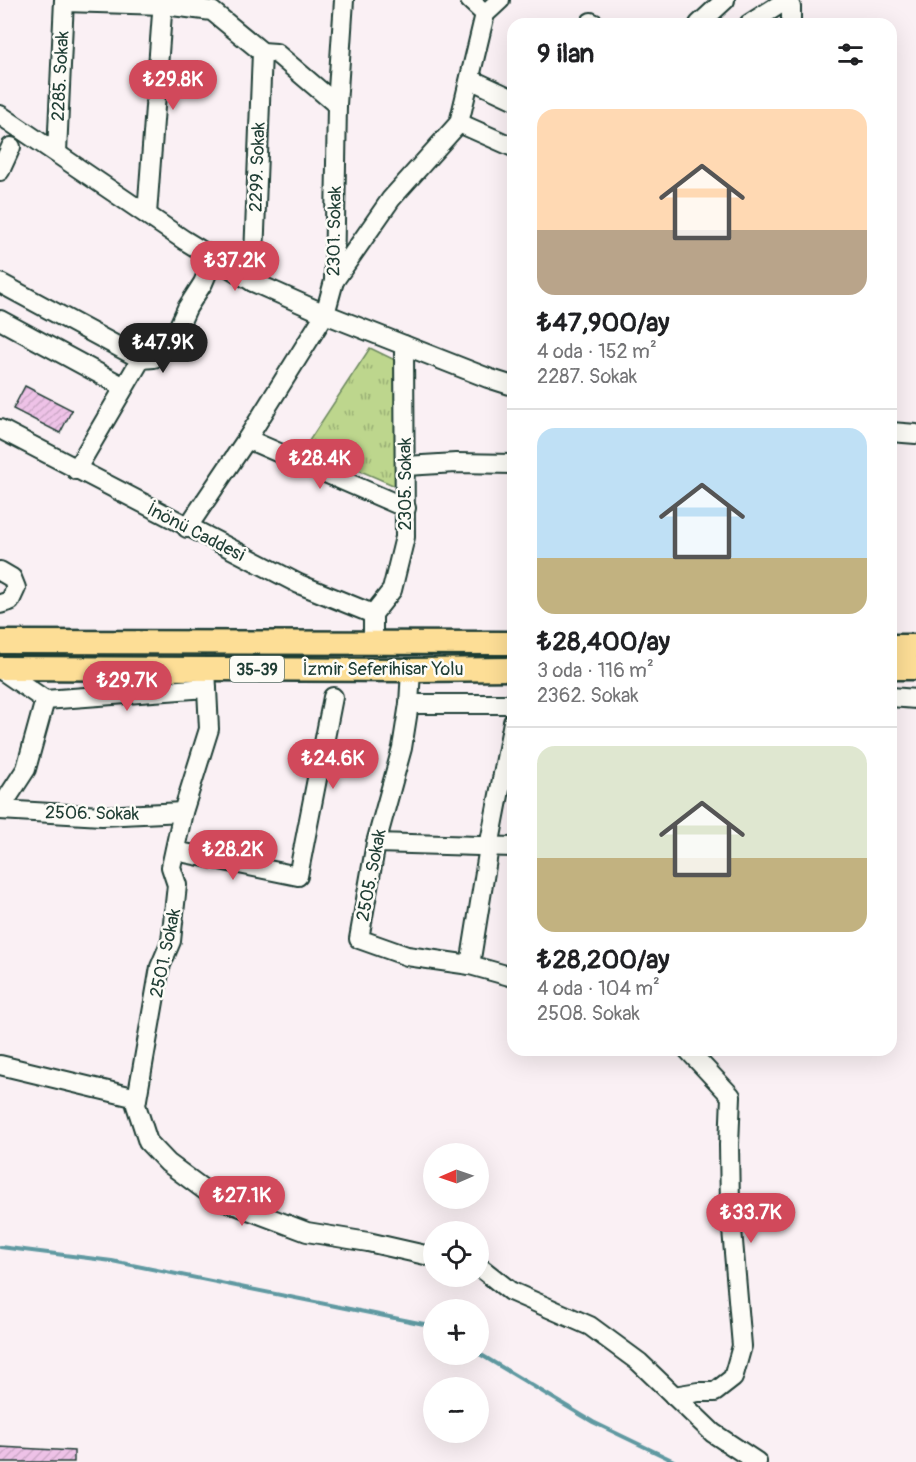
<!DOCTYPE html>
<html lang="tr">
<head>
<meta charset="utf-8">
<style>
	body { margin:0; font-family:Pangolin,sans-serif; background:#f2f2f2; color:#202124; height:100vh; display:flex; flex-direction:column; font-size:22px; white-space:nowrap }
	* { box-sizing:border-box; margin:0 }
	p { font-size:20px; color:#757577 }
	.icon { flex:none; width:33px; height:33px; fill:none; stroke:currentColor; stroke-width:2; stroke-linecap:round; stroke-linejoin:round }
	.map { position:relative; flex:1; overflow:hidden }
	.panel { position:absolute; left:507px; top:18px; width:390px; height:1038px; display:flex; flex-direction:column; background:#fff; border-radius:18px; box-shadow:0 6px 24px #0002 }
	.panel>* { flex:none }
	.needle { width:39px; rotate:268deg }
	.tools { position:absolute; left:423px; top:1143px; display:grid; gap:12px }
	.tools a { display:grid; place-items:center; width:66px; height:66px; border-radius:50%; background:#fff; box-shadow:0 6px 24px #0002; font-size:30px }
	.price { position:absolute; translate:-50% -51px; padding:0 14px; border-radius:21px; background:#d1495b; color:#fff; font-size:20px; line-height:39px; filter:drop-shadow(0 2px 3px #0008) }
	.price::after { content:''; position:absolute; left:50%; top:36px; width:18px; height:14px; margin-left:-9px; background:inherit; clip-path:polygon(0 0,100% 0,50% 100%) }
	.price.on { background:#222; color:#fff }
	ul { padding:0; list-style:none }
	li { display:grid; align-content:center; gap:12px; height:318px; padding:0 30px }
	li+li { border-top:2px solid #e0e0e0 }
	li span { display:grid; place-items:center; height:186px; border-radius:18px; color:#555 }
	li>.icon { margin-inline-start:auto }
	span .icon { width:108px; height:108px; fill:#fffc; stroke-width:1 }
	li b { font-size:26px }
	h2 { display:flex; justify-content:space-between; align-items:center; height:72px; padding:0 30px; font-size:26px }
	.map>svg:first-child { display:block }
	.park { fill:url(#park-tufts); stroke:#6e8a60; stroke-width:1.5 }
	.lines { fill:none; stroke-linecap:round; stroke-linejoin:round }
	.stream { stroke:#5f99a1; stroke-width:4 }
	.building { fill:url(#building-hatch); stroke:#1f3d34; stroke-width:1.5 }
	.minor-casing { stroke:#1f3d34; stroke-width:22 }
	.major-casing { stroke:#1f3d34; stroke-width:27 }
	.minor { stroke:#fdfcf7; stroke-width:18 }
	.major { stroke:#fdde96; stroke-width:22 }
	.labels { text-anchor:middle; stroke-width:5; stroke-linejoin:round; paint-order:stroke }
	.shield { fill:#fdfcf7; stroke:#62766e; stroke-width:1.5 }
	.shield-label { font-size:16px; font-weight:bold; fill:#1f3d34 }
	.street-label { font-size:18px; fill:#1f3d34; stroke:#fdfcf7 }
</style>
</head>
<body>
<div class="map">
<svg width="916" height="1462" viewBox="0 0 916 1462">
	<defs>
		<pattern id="park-tufts" width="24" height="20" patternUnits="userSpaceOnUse" patternTransform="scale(1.5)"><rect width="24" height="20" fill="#bdd68d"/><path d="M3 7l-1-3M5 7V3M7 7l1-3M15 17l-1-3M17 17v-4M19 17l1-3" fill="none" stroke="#99af74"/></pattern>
		<pattern id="building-hatch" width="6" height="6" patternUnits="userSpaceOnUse" patternTransform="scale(1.5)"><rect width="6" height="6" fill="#eec2e7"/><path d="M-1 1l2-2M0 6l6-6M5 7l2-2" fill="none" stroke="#cca8c7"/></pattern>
	</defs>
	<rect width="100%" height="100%" fill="#faf0f4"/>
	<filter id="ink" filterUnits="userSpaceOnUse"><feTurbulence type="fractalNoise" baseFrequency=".0167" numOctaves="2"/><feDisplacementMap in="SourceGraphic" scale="12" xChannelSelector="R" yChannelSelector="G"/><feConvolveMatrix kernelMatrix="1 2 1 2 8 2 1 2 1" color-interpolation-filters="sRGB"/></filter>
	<g filter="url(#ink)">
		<!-- park -->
		<path class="park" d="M370,348L399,362L400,488L305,447Z"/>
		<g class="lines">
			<!-- stream -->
			<g class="stream">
				<path d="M0,1247L112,1261L434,1326"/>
				<path d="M478,1353L593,1422L676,1462"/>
			</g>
		</g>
		<!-- building -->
		<g class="building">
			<path d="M25,386L72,410L60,433L13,409Z"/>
			<path d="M0,1447L74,1451V1462H0Z"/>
		</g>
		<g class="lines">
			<defs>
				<g id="minor">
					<path d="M470,0L485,14"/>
					<path d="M64,2L164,5L212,11L262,52L276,53L337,105"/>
					<path d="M591,22L595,24"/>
					<path d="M699,24L725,0"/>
					<path d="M749,24L782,3L791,7V24"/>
					<path d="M470,79L513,99"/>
					<path d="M0,115L184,240L253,282L325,314L488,378L513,386"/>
					<path d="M459,123L513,147"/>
					<path d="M57,152L64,0"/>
					<path d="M0,171L11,147"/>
					<path d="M147,214L163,0"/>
					<path d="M334,281L391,199L459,123L485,14L500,0"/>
					<path d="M253,282L262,52"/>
					<path d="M0,283L141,359"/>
					<path d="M0,320L124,387"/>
					<path d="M0,429L299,584L373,614V642"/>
					<path d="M891,432L916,434"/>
					<path d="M247,439L406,508"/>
					<path d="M406,466L456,463L513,464"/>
					<path d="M76,470L141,359L154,358L174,337L187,308L203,283L214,257"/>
					<path d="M187,528L247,439L325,314L334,281L337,105L344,0"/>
					<path d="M0,571L12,578L16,588L10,601L0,604"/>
					<path d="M373,614L392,590L405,537L404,345"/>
					<path d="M0,669L45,700"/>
					<path d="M206,669L209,729L183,812L171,867L177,885L171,941L160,967L136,1105L148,1142L168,1163L214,1197L307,1232L368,1242L434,1257"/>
					<path d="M411,670L409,704L402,748L376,843L359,939L407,956L470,965L513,977"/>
					<path d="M891,697L916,699"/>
					<path d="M45,700L207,688"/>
					<path d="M409,704H513"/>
					<path d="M0,809L26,769L45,700"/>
					<path d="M0,810L102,816L183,812"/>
					<path d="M376,843L513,847"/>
					<path d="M175,851L298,876L333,697"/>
					<path d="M470,965L489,847L513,722"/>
					<path d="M0,1065L137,1098"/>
					<path d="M478,1268L482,1269L510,1291L590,1326L639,1362L713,1433L757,1462"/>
					<path d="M674,1396L698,1392H715L733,1378L742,1346L730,1206L729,1145L731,1096L688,1050"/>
				</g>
				<g id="major">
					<path d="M0,642L513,643"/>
					<path d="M891,646H916"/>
					<path d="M0,668L411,670L513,669"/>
					<path d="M891,668H916"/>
				</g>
			</defs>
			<!-- minor casing -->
			<use href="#minor" class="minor-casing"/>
			<!-- major casing -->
			<use href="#major" class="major-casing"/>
			<!-- minor -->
			<use href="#minor" class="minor"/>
			<!-- major -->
			<use href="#major" class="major"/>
		</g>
	</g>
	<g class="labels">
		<!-- shield labels -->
		<rect class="shield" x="230" y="656" width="54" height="26" rx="4.5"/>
		<g class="shield-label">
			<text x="257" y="675">35-39</text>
		</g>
		<!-- street labels -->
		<g class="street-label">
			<text transform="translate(60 76) rotate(-87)" y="6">2285. Sokak</text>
			<text transform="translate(257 167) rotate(-88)" y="6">2299. Sokak</text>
			<text transform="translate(334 231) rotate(-89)" y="6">2301. Sokak</text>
			<text transform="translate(405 484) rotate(-90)" y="6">2305. Sokak</text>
			<text transform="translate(196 532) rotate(27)" y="6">İnönü Caddesi</text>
			<text x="383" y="675">İzmir Seferihisar Yolu</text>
			<text transform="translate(92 813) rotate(1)" y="6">2506. Sokak</text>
			<text transform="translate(371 875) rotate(-79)" y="6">2505. Sokak</text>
			<text transform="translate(165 953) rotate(-78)" y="6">2501. Sokak</text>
		</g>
	</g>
</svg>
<div class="tools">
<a><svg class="needle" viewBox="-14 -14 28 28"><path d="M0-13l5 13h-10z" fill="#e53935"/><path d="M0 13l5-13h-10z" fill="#757577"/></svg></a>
<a><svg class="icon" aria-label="locate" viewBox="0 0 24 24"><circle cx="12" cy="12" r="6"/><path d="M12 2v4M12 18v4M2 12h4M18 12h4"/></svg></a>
<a>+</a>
<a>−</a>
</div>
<b class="price" style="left:173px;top:111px">₺29.8K</b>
<b class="price" style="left:235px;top:292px">₺37.2K</b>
<b class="price on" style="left:163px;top:374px">₺47.9K</b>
<b class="price" style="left:320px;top:490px">₺28.4K</b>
<b class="price" style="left:127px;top:712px">₺29.7K</b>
<b class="price" style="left:333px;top:790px">₺24.6K</b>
<b class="price" style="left:233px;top:881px">₺28.2K</b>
<b class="price" style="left:242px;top:1227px">₺27.1K</b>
<b class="price" style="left:751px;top:1244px">₺33.7K</b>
<section class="panel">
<h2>9 ilan<svg class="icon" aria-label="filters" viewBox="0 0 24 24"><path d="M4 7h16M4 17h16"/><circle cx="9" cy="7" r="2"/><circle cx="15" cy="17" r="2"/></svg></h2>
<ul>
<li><span style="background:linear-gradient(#ffd9b3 65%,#b9a48a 0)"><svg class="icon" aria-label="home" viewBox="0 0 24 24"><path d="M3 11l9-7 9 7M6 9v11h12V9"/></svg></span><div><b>₺47,900/ay</b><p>4 oda · 152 m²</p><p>2287. Sokak</p></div></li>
<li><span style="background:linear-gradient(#bfe0f5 70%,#c2b280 0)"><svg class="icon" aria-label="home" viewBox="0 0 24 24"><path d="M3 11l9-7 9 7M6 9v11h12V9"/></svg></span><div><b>₺28,400/ay</b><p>3 oda · 116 m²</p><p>2362. Sokak</p></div></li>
<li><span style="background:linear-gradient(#dfe7d0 60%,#c2b280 0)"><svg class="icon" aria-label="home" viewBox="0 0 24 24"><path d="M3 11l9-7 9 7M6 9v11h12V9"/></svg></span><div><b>₺28,200/ay</b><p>4 oda · 104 m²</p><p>2508. Sokak</p></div></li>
</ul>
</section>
</div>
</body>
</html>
